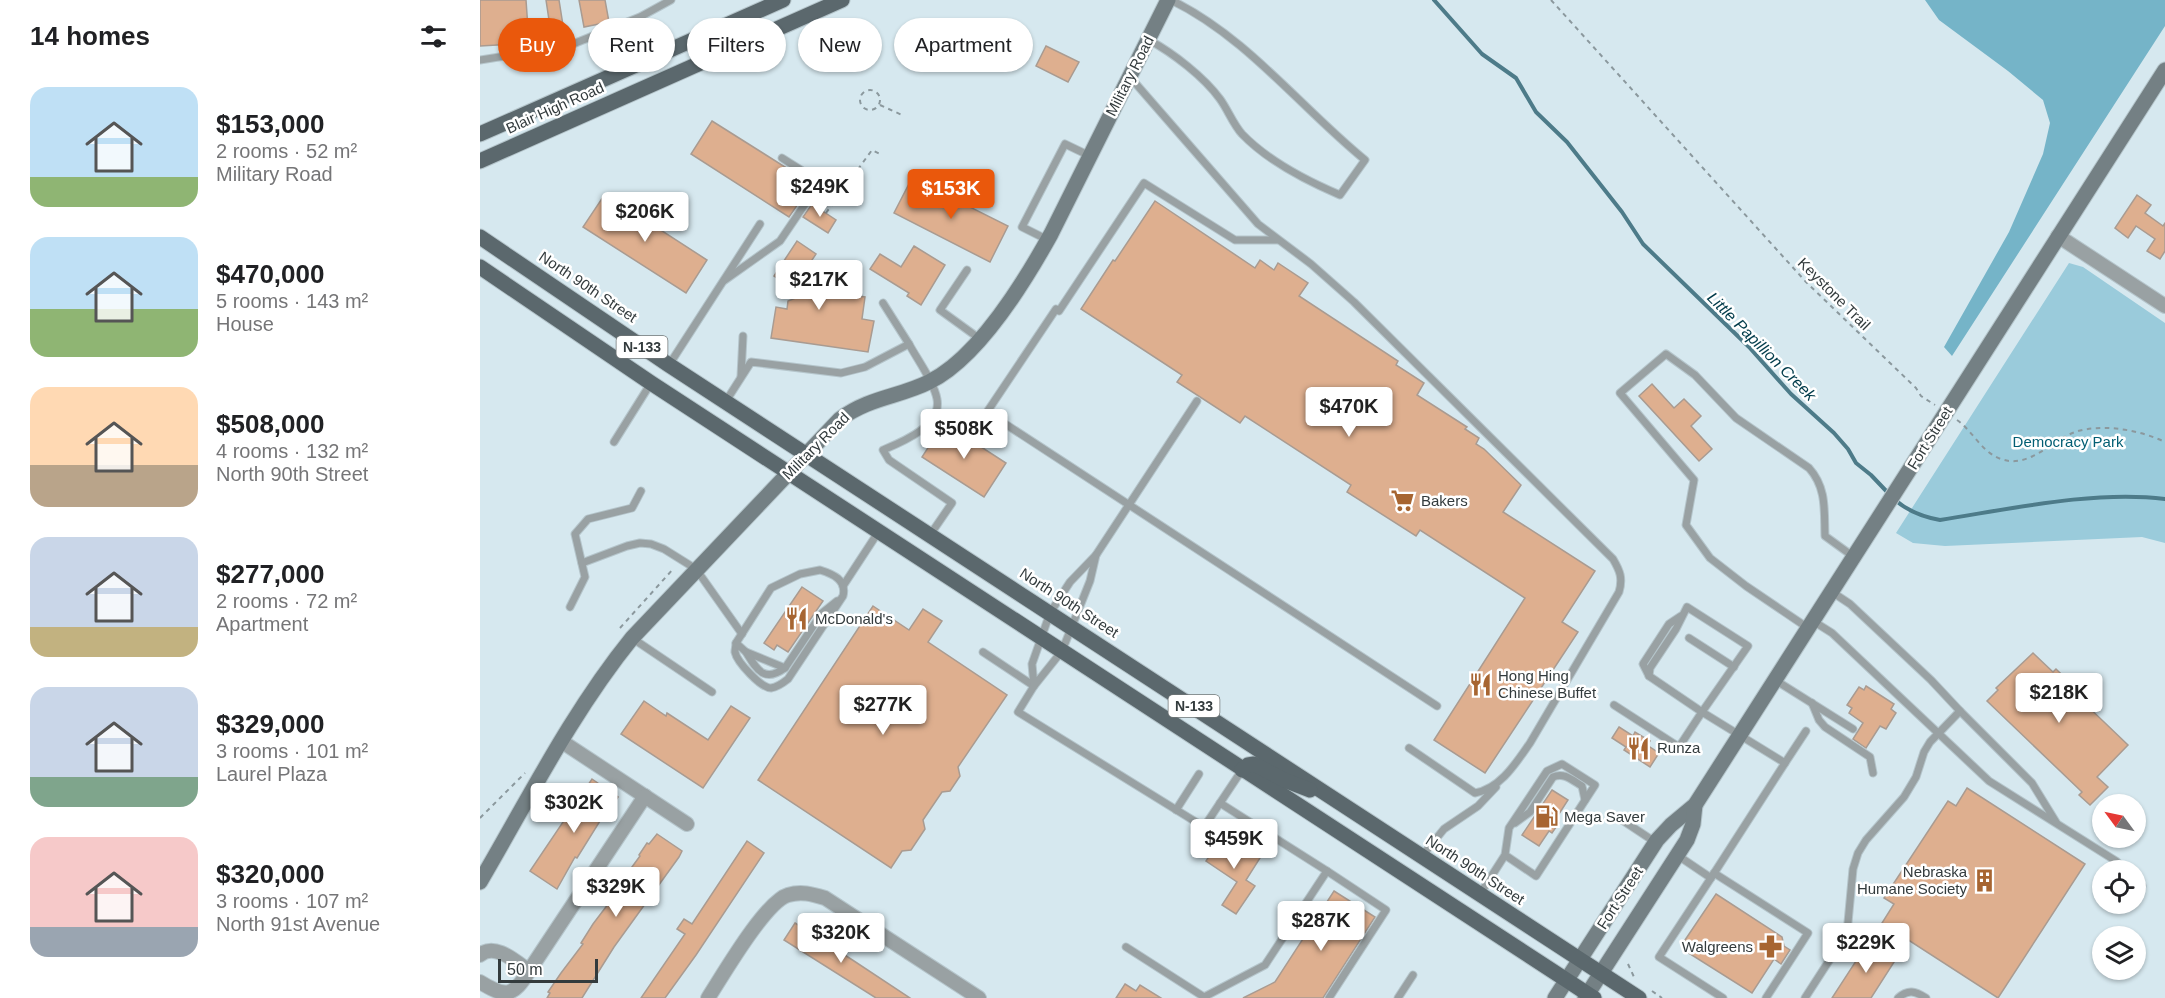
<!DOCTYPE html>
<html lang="en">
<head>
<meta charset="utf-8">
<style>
	body { margin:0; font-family:Helvetica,sans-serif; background:#f2f2f2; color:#202124; height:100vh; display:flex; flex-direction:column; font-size:22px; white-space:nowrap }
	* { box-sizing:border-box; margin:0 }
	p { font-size:20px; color:#757577 }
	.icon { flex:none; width:33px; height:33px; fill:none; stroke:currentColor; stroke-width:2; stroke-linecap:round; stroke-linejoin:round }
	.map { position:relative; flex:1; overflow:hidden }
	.panel { display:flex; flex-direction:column; background:#fff; width:480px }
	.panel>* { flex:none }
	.hud { position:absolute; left:18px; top:18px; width:570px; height:54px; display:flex; gap:12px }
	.needle { width:39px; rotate:303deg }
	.controls { position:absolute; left:1612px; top:794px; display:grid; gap:12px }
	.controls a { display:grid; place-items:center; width:54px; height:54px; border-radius:50%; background:#fff; box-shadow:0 2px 4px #0004; font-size:30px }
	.scale { position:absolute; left:18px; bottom:15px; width:100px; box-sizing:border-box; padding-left:6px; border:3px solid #333b3d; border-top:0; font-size:16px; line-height:21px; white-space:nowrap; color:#333b3d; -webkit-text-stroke:4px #fff; paint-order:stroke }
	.price { position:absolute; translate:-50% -51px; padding:0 14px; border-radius:6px; background:#fff; color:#222; font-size:20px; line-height:39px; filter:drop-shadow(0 2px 3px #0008) }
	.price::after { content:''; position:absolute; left:50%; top:36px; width:18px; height:14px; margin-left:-9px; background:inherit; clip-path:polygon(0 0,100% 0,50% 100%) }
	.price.selected { background:#ea580c; color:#fff }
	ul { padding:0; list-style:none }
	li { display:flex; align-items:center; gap:18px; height:150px; padding:0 30px }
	li span { display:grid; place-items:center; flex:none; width:168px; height:120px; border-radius:18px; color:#555 }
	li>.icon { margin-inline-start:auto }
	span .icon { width:72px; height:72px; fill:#fffc; stroke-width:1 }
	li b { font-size:26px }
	h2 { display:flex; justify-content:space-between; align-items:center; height:72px; padding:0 30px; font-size:26px }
	.pill { padding:0 21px; border-radius:27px; background:#fff; box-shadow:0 2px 4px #0004; font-size:21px; line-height:54px }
	.pill.selected { background:#ea580c; color:#fff }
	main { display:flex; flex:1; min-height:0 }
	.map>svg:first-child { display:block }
	.green { fill:#9acbdb }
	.forest { fill:#75b4c8 }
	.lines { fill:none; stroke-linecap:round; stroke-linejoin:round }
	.stream { stroke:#4d7b89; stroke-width:4 }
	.building { fill:#deaf8f; stroke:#a99b91; stroke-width:1.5 }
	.lane-casing { stroke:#b5c5cb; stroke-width:9 }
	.street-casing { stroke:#b5c5cb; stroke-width:16 }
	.secondary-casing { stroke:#b5c5cb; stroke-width:17 }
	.primary-casing { stroke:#b5c5cb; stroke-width:17 }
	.path { stroke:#8b989d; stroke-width:2; stroke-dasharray:4.5 4.5; stroke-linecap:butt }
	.lane { stroke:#99a1a3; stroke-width:7 }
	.street { stroke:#99a1a3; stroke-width:14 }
	.secondary { stroke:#748084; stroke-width:15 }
	.primary { stroke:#5b686d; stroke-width:15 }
	.labels { text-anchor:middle; stroke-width:5; stroke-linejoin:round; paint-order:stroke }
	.shield { fill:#fff; stroke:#707677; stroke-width:1.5 }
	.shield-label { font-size:14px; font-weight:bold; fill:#333b3d }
	.street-label { font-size:15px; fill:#333b3d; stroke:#fff }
	.park-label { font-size:15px; fill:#025e73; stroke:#fff }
	.poi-label { font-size:15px; fill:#333b3d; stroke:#fff; text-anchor:start }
	.water-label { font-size:16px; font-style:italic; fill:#003b4a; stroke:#fff }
</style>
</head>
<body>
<main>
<section class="panel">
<h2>14 homes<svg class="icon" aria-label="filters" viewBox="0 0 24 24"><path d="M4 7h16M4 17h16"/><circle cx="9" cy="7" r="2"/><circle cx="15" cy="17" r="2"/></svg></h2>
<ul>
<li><span style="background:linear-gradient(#bfe0f5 75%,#8fb573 0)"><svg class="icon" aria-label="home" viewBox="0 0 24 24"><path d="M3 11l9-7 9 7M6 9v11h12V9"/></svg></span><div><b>$153,000</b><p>2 rooms · 52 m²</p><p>Military Road</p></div></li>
<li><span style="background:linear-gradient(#bfe0f5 60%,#8fb573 0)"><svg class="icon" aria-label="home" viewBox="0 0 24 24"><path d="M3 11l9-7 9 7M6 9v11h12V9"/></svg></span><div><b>$470,000</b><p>5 rooms · 143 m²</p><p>House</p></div></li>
<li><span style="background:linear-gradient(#ffd9b3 65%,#b9a48a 0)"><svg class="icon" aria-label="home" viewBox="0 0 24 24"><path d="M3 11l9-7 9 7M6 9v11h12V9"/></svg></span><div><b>$508,000</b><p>4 rooms · 132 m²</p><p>North 90th Street</p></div></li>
<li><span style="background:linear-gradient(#c9d6e8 75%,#c2b280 0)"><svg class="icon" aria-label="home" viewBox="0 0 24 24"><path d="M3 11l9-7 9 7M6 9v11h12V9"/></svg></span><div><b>$277,000</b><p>2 rooms · 72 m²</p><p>Apartment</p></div></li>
<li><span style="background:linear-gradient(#c9d6e8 75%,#7fa58c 0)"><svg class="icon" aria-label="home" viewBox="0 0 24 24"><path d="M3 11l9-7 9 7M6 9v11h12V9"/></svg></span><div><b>$329,000</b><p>3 rooms · 101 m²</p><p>Laurel Plaza</p></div></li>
<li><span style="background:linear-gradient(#f6c9c9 75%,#9aa5b1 0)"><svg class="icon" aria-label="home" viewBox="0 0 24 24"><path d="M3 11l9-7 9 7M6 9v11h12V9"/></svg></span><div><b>$320,000</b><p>3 rooms · 107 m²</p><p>North 91st Avenue</p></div></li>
</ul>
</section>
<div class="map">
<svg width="1685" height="998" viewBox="0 0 1685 998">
	<rect width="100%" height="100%" fill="#d6e8ef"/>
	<!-- green -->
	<path class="green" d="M1589,263L1603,267L1685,323V543L1662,537L1465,546L1433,543L1416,533Z"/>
	<!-- forest -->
	<path class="forest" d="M1445,0H1685V26L1472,356L1464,347L1529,232L1563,154L1570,123L1563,100L1528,71L1459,20Z"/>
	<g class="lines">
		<!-- stream -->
		<g class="stream">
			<path d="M954,0L1002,54L1036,78L1056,112L1087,142L1142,212L1163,244L1269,347L1311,394L1354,433L1368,449L1376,463L1391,475L1410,495"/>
			<path d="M1415,500C1429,512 1443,517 1460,520C1530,509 1615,490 1685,499"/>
		</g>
	</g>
	<!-- building -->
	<g class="building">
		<path d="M0,0H46L49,43L0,46Z"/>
		<path d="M66,0H79L85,38L72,40Z"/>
		<path d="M99,0H125L129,22L104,27Z"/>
		<path d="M566,46L599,62L588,82L556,66Z"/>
		<path d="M232,121L332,184L309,217L211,154Z"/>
		<path d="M432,178L528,226L510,262L414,213Z"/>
		<path d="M125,194L227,260L206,293L103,227Z"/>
		<path d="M1657,195L1671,205L1665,213L1683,226L1685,223V251L1680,259L1667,251L1675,239L1656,226L1648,238L1635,228Z"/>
		<path d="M675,201L775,268L780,260L794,270L798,263L828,283L819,296L918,361L916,365L944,383L937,395L987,427L985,429L999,438L996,444L1004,449L1041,485L1023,512L1115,571L1082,622L1098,632L1005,773L954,740L1045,598L940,530L936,536L867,492L871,485L765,416L760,423L697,382L702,375L601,309L633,260L635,261Z"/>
		<path d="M332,204L356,220L348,233L323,217Z"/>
		<path d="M317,241L336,254L314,287L385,297L382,319L394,321L388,352L291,338L296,307L307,309L308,301L323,295L294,276Z"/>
		<path d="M434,246L465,265L441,305L427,296L429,293L390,269L400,254L421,267Z"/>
		<path d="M1172,384L1194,408L1204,399L1221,416L1211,426L1232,449L1219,461L1159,396Z"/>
		<path d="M464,423L526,463L504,497L442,457Z"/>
		<path d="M322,587L343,601L308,652L297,645L294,650L284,643Z"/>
		<path d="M393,606L429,630L443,609L462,621L448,642L527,695L478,767L480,776L470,791L462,792L443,820L445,829L431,850L422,851L411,868L278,780Z"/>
		<path d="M1553,653L1573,672L1576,669L1603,695L1600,699L1648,745L1617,777L1628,787L1610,805L1599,795L1602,792L1507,701L1518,690L1516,688Z"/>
		<path d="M1386,686L1414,704L1411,709L1416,713L1406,729L1400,726L1386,748L1373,739L1383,723L1369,713L1372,708L1367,705L1379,687L1384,690Z"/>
		<path d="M164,701L186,716L187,713L228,740L251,706L270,718L223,788L141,734Z"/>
		<path d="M1139,727L1153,736L1155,732L1170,741L1167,745L1179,753L1170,767L1144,750L1146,747L1132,738Z"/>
		<path d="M112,779L138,797L130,809L128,808L97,858L95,857L77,889L50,871Z"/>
		<path d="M1487,788L1605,864L1518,998L1402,923L1414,904L1404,898L1468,801L1476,806Z"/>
		<path d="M1072,790L1088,800L1075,820L1079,823L1072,833L1069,831L1059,846L1042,835Z"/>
		<path d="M177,834L202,851L199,857L134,947L102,998H67L70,993L68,992L81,973L103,944L101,943L113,924L135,895L133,893L160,856L159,855L167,843L169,844Z"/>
		<path d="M744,834L780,858L766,880L775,886L756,914L742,905L757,882L726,861Z"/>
		<path d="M267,841L284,853L216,955L185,998H161L205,934L197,929L204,919L212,924Z"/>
		<path d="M854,891L895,917L843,998H763L795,982Z"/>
		<path d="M1236,894L1302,937L1304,946L1310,950L1301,964L1294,959L1272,993L1207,952L1205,940Z"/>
		<path d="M315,923L374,961L430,998H396L304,940Z"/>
		<path d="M1389,941L1416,959L1391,998H1352Z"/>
		<path d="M645,984L656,991L660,985L681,998H636Z"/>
	</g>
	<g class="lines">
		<defs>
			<g id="lane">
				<path d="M669,40C693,53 724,77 740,99C748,110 753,124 762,134C788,161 827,181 860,195L885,160C820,107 767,37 691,0"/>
				<path d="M0,60L88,46L160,17L191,0"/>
				<path d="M650,77L778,224L831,264L874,302L1133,559C1140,571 1143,578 1139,592L1050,743C1036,763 1020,789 995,793L929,748"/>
				<path d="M568,240L542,227L585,144L610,156"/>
				<path d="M487,270L460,310L500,339"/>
				<path d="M245,280L300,241L340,182L302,158"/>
				<path d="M403,303L429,344"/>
				<path d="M576,309L507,412L957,706"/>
				<path d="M579,311L664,183L755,240H797"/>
				<path d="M189,365L280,224"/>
				<path d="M261,376L263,336"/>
				<path d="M246,401L271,362L361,373L385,367L429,344C437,359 454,382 457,399C462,426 422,442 403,450L409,460L472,503L450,535"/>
				<path d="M134,442L171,383"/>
				<path d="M616,555L717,401"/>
				<path d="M102,563L147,546L160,543L171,544L184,549L216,569L262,634"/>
				<path d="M340,570C353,574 367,580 363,596L308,679C303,683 298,687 291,688C281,688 257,662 255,652C255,649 256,646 256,643L291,588L320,574Z"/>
				<path d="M363,586L399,531"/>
				<path d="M90,607L105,577L95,534L108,519L152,508L161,491"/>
				<path d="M1333,621L1352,633L1509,781L1636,861L1645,870"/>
				<path d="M1328,628L1266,586L1230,558L1206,525L1214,480L1140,393L1186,354L1215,375L1256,418L1329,468C1347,488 1344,511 1345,536L1374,557"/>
				<path d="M152,638L232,692"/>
				<path d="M1209,638L1254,667"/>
				<path d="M256,643L266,652L305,668L342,613L357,601"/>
				<path d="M266,652C277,670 284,683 305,668"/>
				<path d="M503,652L554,686"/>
				<path d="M1169,676L1170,668L1196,629L1207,607L1268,646L1222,712L1305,763L1231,878L1197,855"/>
				<path d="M1295,680L1373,729"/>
				<path d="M554,686L552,664L570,613L590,582L616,555L610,581L582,651L554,686L538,712L724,827L762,770"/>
				<path d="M1332,703L1339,720L1345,727L1390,757L1393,773"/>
				<path d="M1134,705L1199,747L1222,712L1169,676L1163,664L1189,624L1201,616"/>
				<path d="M1480,711L1552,783L1576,822"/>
				<path d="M1305,763L1326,731"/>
				<path d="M696,810L719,774"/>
				<path d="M1139,818L1175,842"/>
				<path d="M1035,823L1050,812L1073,777C1084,772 1092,780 1102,786L1105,800"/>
				<path d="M942,856L964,829L998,806L1016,787"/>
				<path d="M847,871L906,910L849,998"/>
				<path d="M1234,873L1328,933L1286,998"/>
				<path d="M1231,878L1179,957L1243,998"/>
				<path d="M1656,880L1662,886"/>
				<path d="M1000,894L1025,855L1056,876L1115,785L1082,764L1067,771L1029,828L1025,855"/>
				<path d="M646,947L724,997L785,965L847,871L740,803"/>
				<path d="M918,998L933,975"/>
				<path d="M1325,998L1367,933L1373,869L1378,853L1386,840L1424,797L1436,777L1444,752L1450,742L1480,711L1451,680L1370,604L1352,592"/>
				<path d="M1418,998C1428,989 1435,991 1446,998"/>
			</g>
			<g id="street">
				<path d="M1578,236L1685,306"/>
				<path d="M81,741L207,824"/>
				<path d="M0,955C15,942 36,962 49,971C33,997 26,998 0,982"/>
				<path d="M49,971L165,796"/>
				<path d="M228,998C243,975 285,902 308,895C321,891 332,894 345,898L499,998"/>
			</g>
			<g id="secondary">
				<path d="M0,882C48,800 92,712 152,638L360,419C390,397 419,397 449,382C498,358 545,281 571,234L688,0"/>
				<path d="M1075,998L1177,840L1191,825L1215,805L1685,70"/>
				<path d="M1105,998L1207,840L1213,824L1215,805"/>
			</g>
			<g id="primary">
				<path d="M0,134L303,0"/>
				<path d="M0,161L362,0"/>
				<path d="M0,237L189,365L1159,998"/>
				<path d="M0,267L171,383L1114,998"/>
				<path d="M762,770L768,765L774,764L804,780L830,790"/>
			</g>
		</defs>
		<!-- lane casing -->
		<use href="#lane" class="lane-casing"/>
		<!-- street casing -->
		<use href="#street" class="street-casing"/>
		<!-- secondary casing -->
		<use href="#secondary" class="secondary-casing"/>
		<!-- primary casing -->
		<use href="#primary" class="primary-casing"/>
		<!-- path -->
		<g class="path">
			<path d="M1071,0L1326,282L1436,388L1441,396L1455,405"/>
			<circle cx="390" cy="100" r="10"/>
			<path d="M400,105L422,115"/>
			<path d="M346,213L392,150L402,155"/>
			<path d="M1477,420C1493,431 1501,452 1521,459C1549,469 1571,441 1595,432C1622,423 1660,430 1685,442"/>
			<path d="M140,628L194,568"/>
			<path d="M0,818L45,773"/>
			<path d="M1148,964L1154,977"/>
			<path d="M1172,991L1182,998"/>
		</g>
		<!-- lane -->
		<use href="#lane" class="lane"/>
		<!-- street -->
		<use href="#street" class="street"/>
		<!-- secondary -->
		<use href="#secondary" class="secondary"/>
		<!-- primary -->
		<use href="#primary" class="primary"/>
	</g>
	<!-- icons -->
	<defs>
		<symbol id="supermarket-bare" viewBox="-9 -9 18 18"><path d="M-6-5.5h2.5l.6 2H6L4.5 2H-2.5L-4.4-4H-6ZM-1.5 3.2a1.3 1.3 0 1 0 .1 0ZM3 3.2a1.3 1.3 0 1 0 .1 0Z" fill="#a76531" stroke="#fff" stroke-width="2.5" paint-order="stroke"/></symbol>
		<symbol id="restaurant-bare" viewBox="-9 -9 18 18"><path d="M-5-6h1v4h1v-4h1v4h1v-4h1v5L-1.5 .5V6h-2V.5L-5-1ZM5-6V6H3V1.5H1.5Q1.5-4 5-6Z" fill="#a76531" stroke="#fff" stroke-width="2.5" paint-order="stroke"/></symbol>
		<symbol id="fuel-bare" viewBox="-9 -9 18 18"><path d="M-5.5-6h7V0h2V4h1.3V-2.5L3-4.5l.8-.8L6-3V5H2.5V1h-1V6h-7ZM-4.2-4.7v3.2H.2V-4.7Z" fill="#a76531" stroke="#fff" stroke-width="2.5" paint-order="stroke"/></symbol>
		<symbol id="building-bare" viewBox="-9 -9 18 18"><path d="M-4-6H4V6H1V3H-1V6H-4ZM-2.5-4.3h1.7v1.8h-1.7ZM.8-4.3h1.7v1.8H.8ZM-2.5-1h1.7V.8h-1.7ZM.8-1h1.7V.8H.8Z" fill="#a76531" stroke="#fff" stroke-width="2.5" paint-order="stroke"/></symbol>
		<symbol id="pharmacy-bare" viewBox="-9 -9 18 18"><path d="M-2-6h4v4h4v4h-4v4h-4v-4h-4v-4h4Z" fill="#a76531" stroke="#fff" stroke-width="2.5" paint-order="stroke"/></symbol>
	</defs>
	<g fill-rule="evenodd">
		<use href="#supermarket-bare" x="906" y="484" width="33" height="33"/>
		<use href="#restaurant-bare" x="300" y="602" width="33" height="33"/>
		<use href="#restaurant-bare" x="984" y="668" width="33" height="33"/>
		<use href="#restaurant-bare" x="1142" y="732" width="33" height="33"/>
		<use href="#fuel-bare" x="1050" y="800" width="33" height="33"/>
		<use href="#building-bare" x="1488" y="864" width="33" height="33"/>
		<use href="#pharmacy-bare" x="1274" y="930" width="33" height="33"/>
	</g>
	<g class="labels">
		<!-- shield labels -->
		<g class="shield">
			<rect x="136.5" y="336" width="51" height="22" rx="4.5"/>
			<rect x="688.5" y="695" width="51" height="22" rx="4.5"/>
		</g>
		<g class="shield-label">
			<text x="162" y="352">N-133</text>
			<text x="714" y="711">N-133</text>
		</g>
		<!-- street labels -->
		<g class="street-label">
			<text transform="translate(650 76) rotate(-63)" y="5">Military Road</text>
			<text transform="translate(75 108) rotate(-24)" y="5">Blair High Road</text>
			<text transform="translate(108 287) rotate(34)" y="5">North 90th Street</text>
			<text transform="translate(1354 294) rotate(45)" y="5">Keystone Trail</text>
			<text transform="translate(1450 438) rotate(-58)" y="5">Fort Street</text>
			<text transform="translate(336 446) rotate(-45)" y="5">Military Road</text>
			<text transform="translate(589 603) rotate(33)" y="5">North 90th Street</text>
			<text transform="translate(995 870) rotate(33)" y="5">North 90th Street</text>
			<text transform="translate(1140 898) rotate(-57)" y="5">Fort Street</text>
		</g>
		<!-- park labels -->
		<g class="park-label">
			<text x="1588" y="447">Democracy Park</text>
		</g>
		<!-- poi labels -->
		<g class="poi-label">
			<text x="941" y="506">Bakers</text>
			<text x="335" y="624">McDonald's</text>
			<text x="1018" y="681">Hong Hing<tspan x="1018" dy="17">Chinese Buffet</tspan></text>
			<text x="1177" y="753">Runza</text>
			<text x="1084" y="822">Mega Saver</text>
			<text x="1487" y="877" text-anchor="end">Nebraska<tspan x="1487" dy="17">Humane Society</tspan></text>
			<text x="1273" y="952" text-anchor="end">Walgreens</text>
		</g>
		<!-- water labels -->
		<g class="water-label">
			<text transform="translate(1282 346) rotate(45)" y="6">Little Papillion Creek</text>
		</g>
	</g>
</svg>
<div class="controls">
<a><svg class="needle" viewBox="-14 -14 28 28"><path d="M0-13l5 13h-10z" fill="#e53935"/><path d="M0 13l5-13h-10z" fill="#757577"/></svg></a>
<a><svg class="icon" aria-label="locate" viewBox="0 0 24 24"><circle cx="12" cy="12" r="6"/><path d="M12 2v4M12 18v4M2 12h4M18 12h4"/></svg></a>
<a><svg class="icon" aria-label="layers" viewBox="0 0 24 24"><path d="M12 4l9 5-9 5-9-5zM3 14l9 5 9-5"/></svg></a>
</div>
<div class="scale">50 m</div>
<b class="price" style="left:340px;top:218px">$249K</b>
<b class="price selected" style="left:471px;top:220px">$153K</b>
<b class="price" style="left:165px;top:243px">$206K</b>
<b class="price" style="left:339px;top:311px">$217K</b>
<b class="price" style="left:869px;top:438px">$470K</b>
<b class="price" style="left:484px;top:460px">$508K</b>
<b class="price" style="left:1579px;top:724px">$218K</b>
<b class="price" style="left:403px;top:736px">$277K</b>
<b class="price" style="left:94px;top:834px">$302K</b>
<b class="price" style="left:754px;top:870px">$459K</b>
<b class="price" style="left:136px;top:918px">$329K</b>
<b class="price" style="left:841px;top:952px">$287K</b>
<b class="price" style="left:361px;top:964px">$320K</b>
<b class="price" style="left:1386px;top:974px">$229K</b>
<div class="hud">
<a class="pill selected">Buy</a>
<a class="pill">Rent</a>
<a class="pill">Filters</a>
<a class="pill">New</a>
<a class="pill">Apartment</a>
</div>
</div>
</main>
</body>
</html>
